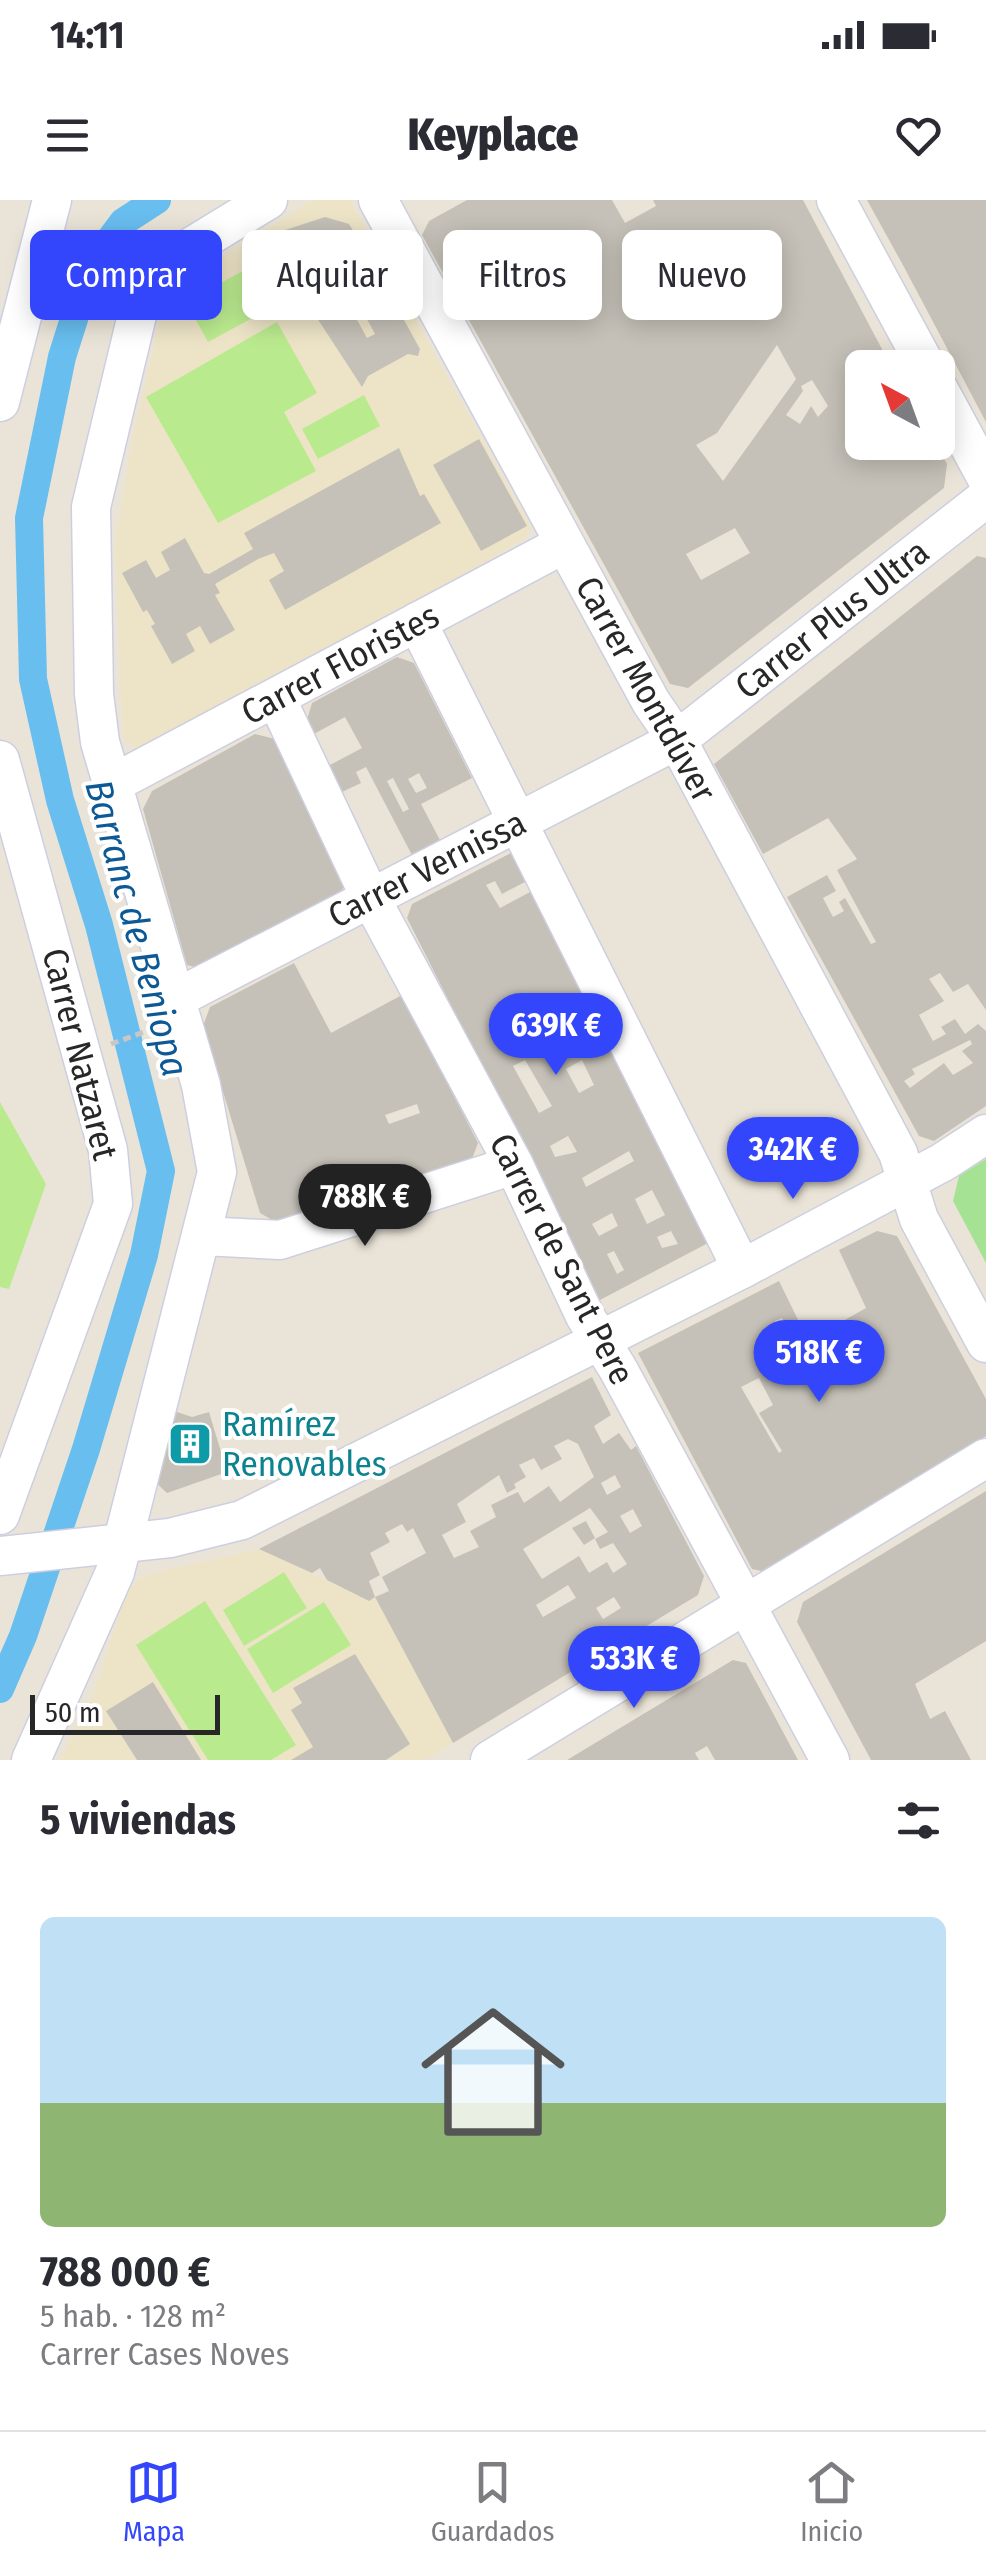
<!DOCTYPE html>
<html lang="es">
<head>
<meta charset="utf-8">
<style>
	body { margin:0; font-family:"Fira Sans Condensed",sans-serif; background:#f2f2f3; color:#2b2b33; height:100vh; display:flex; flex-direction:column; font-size:38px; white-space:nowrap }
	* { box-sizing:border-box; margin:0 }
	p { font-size:32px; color:#7c7c81 }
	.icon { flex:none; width:55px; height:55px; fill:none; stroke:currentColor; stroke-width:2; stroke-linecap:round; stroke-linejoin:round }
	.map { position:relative; height:1560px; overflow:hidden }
	.side { display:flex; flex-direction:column; background:#fff; flex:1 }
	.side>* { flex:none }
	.banner { position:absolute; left:30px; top:30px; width:928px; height:90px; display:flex; gap:20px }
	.needle { width:65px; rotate:319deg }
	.controls { position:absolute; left:845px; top:150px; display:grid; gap:20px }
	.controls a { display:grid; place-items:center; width:110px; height:110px; border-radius:15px; background:#fff; box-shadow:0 5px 25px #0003; font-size:50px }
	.scale { position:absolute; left:30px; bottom:25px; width:190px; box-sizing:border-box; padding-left:10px; border:5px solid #272727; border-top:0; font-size:28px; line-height:35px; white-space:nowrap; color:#272727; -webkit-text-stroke:8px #fff; paint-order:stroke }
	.price { position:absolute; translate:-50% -85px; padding:0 22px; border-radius:35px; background:#3446fb; color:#fff; font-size:32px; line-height:65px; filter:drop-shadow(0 2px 5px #0008) }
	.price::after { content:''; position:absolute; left:50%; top:60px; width:30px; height:22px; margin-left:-15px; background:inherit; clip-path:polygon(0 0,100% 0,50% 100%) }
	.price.active { background:#222; color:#fff }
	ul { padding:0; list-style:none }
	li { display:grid; align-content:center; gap:20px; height:530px; padding:0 40px }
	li+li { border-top:2px solid #e1e1e2 }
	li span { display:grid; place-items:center; height:310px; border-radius:15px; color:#555 }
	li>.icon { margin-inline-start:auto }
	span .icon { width:180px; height:180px; fill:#fffc; stroke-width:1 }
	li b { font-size:42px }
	h2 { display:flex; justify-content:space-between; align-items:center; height:120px; padding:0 40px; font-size:42px }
	.chip { padding:0 35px; border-radius:15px; background:#fff; box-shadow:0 5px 25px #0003; font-size:35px; line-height:90px }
	.chip.active { background:#3446fb; color:#fff }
	.status { display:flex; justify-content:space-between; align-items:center; height:70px; padding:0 50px; background:#fff; direction:ltr }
	.status svg { height:28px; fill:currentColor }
	header { display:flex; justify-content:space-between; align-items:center; height:130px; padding:0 40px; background:#fff; font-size:45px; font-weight:800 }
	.menu { display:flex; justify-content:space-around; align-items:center; height:140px; border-top:2px solid #e1e1e2; background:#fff; font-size:28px; color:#7c7c81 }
	.menu a { display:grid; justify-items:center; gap:5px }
	.menu .active { color:#3446fb }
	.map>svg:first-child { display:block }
	.education { fill:#ede4c7 }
	.green { fill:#a6e293 }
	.pitch { fill:#baea8e }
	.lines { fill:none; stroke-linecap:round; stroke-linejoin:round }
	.canal { stroke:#68beef; stroke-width:28 }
	.building { fill:#c5c1b8; fill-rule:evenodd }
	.minor-casing { stroke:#cdcfe1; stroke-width:41 }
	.path { stroke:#c7c7c7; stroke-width:5; stroke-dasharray:8 5; stroke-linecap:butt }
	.minor { stroke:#fff; stroke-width:38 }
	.labels { text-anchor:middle; stroke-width:8; stroke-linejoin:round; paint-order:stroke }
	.street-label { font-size:35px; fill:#272727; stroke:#fff }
	.culture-label { font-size:35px; fill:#0d838f; stroke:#fff; text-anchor:start }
	.water-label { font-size:38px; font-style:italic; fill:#0c5996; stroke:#fff }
</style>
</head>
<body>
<div class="status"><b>14:11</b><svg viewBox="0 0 49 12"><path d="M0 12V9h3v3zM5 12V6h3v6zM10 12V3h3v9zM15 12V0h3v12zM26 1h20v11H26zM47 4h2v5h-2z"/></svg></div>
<header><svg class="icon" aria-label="menu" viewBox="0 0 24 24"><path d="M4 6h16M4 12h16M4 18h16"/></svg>Keyplace<svg class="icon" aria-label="heart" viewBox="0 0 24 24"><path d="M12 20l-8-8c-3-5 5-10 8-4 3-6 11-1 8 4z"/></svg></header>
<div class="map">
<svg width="986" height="1560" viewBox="0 0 986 1560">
	<rect width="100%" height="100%" fill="#eae4d8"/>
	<!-- education -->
	<g class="education">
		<path d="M312,0H350L530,326L526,339L141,553L123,539L115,344L134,230L163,106L179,85Z"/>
		<path d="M261,1349L369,1401L375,1397L453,1543L425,1560H60L95,1490L127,1390L144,1375Z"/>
	</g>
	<!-- green -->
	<path class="green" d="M986,959V1063L953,1001L959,976Z"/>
	<!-- pitch -->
	<g class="pitch">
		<path d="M259,62L282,102L208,142L186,102Z"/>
		<path d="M277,122L317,193L284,212L316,271L218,323L146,197Z"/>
		<path d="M364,195L380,226L318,259L302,229Z"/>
		<path d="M0,902L46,984L9,1089L0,1087Z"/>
		<path d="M284,1372L307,1408L244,1446L223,1410Z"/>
		<path d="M205,1401L296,1545L271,1560H208L136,1445Z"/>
		<path d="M324,1402L351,1445L273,1493L247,1449Z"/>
	</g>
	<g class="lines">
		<!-- canal -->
		<path class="canal" d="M0,1489L23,1436L86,1249L144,1055L161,971L99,725L60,600L33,479L29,318L62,157L91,65L123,22L157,0"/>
	</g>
	<!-- building -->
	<g class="building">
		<path d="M467,0H612L625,23L656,6L653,0H803L892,168H862V242H934L947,264L944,288L688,488L670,484L422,35L429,21ZM777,145L796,179L723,281L696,245L717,233ZM812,180L828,206L818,217L811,206L800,224L786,215L803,191L801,186ZM735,328L750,353L701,380L686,354Z"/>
		<path d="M867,0H986V222L904,67Z"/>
		<path d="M325,17L349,24L368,55L378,58L376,68L391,95L400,98L398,109L420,149L418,156L408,154L368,176L362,187L317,118L277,40L279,32ZM333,56L375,134L367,138L325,61Z"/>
		<path d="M479,239L527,326L481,351L433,265Z"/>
		<path d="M399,248L420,296L424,294L441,323L285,410L269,380L284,371L274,353L258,359L215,384L220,393L215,395L235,430L210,444L200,426L186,434L195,451L172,464L151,426L155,424L147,410L143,412L122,373L146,360L156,378L170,370L161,352L185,338L204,373L209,374L253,349L244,333Z"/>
		<path d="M977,356L986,358V810L968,784L953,792L940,773L929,779L944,801L919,815L933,841L946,834L941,827L955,819L965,834L978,824L986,831V906L934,941L919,936L787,697L827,675L836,691L823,698L833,717L844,711L839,702L845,698L871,744L876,742L837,670L857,659L828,618L763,654L714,564ZM970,840L972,844L962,851L973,863L953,875L944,863L910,888L904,881L915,874L912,869Z"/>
		<path d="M397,457L414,463L472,578L421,604L442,644L414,659L366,567L356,572L361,583L342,592L330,565L362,548L345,517L314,534L307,520L312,503ZM419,573L427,588L416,593L408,579ZM393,578L409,609L403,612L387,581Z"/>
		<path d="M255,534L275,539L346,682L339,696L202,769L187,765L143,609L152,591Z"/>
		<path d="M511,653L525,682L502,694L495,681L486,685L500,708L530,692L708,1043L600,1100L407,718L412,704ZM546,798L553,812H561L545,820L536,803ZM525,860L552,906L539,913L513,866ZM582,860L594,885L579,893L566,869ZM568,936L577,952L555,957L550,946ZM629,951L634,961L586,987L582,978ZM652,990L665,1015L647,1024L635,999ZM612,1013L618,1026L599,1036L592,1024ZM671,1031L678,1044L662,1048L657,1037ZM614,1051L624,1070L617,1074L607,1054Z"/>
		<path d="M294,763L331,833L402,795L478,943L472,959L279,1024L260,1013L203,826L210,807ZM417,904L420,913L389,924L385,915Z"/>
		<path d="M877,1031L897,1036L986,1199V1236L766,1372L752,1369L638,1153L779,1081L801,1126L789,1133L782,1118L775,1121L790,1162L849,1131L843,1121L866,1108L839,1050ZM867,1144L879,1166L871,1172L858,1149ZM759,1178L773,1205L759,1213L782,1251L779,1253L741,1187Z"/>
		<path d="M592,1177L611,1215L594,1226L603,1244L619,1233L631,1250L636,1246L704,1376L698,1395L453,1543L375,1397L369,1401L327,1380L320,1368L312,1373L259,1349ZM568,1239L578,1244L594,1277L560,1302L549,1286L524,1303L518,1292L491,1305L496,1317L470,1331L479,1347L454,1358L442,1335L466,1322L457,1304L499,1275L507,1293L516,1288L514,1284L526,1277L519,1265L534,1258L541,1270L562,1259L554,1246ZM615,1275L621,1287L607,1295L601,1283ZM590,1308L608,1332L595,1339L600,1349L613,1343L627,1364L613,1373L607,1362L589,1373L579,1356L542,1379L523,1349ZM633,1309L642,1326L630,1333L620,1316ZM402,1324L407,1332L413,1328L426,1353L382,1377L389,1391L375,1397L369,1381L380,1375L370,1353L390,1342L385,1333ZM568,1385L576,1398L543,1417L536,1405ZM614,1397L621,1408L603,1419L596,1408Z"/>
		<path d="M171,1210L192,1217L209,1212L227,1272L167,1293L150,1277Z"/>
		<path d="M986,1291V1441L915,1484L930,1519L945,1511L971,1560H871L797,1422L803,1402Z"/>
		<path d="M586,1321L595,1338L584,1345L572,1328Z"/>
		<path d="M355,1454L410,1544L386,1560H291L313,1547L291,1510L302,1503L293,1488Z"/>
		<path d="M733,1460L746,1463L798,1560H715L707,1546L695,1553L699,1560H567Z"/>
		<path d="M153,1482L201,1560H137L106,1511Z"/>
	</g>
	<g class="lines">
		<defs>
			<g id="minor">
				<path d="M378,0L651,502L677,540L898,953L919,1019L986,1143"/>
				<path d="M836,0L927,168"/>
				<path d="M938,188L986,277"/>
				<path d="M0,202L52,0"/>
				<path d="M417,422L742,1069"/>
				<path d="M277,500L370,697L514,965L585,1116L618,1169L830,1560"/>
				<path d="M0,560L108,950L113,1004L0,1315"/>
				<path d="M114,583L564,344"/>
				<path d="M177,798L677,540L986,298"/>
				<path d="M203,1036L280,1040L514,965"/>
				<path d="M0,1356L170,1338L242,1320L742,1069L943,962L986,934"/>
				<path d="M31,1560L115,1372L217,972L201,885L100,542L94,494L91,307L144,86L165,63L268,0"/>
				<path d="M490,1560L986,1258"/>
			</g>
		</defs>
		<!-- minor casing -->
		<use href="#minor" class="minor-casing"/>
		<!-- path -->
		<path class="path" d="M111,844L152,829"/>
		<!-- minor -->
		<use href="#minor" class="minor"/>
	</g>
	<!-- icons -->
	<defs>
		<symbol id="building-square" viewBox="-11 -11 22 22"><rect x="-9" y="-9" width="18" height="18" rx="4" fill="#0f9aa8" stroke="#fff"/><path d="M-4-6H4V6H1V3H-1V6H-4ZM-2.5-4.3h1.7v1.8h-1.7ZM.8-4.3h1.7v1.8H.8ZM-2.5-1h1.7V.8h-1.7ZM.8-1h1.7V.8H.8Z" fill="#fff"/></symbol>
	</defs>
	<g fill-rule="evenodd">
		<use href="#building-square" x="165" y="1219" width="50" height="50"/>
	</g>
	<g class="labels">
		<!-- street labels -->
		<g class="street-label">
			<text transform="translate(832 419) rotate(-38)" y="12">Carrer Plus Ultra</text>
			<text transform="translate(340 464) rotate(-28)" y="12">Carrer Floristes</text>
			<text transform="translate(646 489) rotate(61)" y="12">Carrer Montdúver</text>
			<text transform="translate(427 669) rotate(-27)" y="12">Carrer Vernissa</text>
			<text transform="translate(80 854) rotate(76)" y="12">Carrer Natzaret</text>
			<text transform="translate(562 1059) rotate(63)" y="12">Carrer de Sant Pere</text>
		</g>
		<!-- culture labels -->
		<g class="culture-label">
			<text x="222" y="1236">Ramírez<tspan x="222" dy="40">Renovables</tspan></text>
		</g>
		<!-- water labels -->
		<g class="water-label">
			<text transform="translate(137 728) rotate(75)" y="13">Barranc de Beniopa</text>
		</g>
	</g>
</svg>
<div class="controls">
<a><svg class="needle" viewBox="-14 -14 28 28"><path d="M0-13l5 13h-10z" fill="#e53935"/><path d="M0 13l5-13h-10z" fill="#7c7c81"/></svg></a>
</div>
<div class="scale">50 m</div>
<b class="price" style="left:556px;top:878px">639K €</b>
<b class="price" style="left:793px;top:1002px">342K €</b>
<b class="price active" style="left:365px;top:1049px">788K €</b>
<b class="price" style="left:819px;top:1205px">518K €</b>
<b class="price" style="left:634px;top:1511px">533K €</b>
<div class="banner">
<a class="chip active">Comprar</a>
<a class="chip">Alquilar</a>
<a class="chip">Filtros</a>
<a class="chip">Nuevo</a>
</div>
</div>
<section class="side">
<h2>5 viviendas<svg class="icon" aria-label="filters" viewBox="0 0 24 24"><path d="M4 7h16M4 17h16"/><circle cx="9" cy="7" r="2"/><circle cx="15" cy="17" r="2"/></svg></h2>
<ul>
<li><span style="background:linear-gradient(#bfe0f5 60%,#8fb573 0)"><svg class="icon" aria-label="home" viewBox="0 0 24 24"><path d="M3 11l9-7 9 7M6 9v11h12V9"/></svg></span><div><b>788 000 €</b><p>5 hab. · 128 m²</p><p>Carrer Cases Noves</p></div></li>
</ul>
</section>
<nav class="menu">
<a class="active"><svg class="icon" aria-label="map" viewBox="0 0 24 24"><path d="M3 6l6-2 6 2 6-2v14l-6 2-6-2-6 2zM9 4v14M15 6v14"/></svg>Mapa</a>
<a><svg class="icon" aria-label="saved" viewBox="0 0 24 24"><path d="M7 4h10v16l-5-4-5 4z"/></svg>Guardados</a>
<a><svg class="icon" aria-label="home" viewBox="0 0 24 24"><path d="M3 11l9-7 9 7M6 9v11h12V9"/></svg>Inicio</a>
</nav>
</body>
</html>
